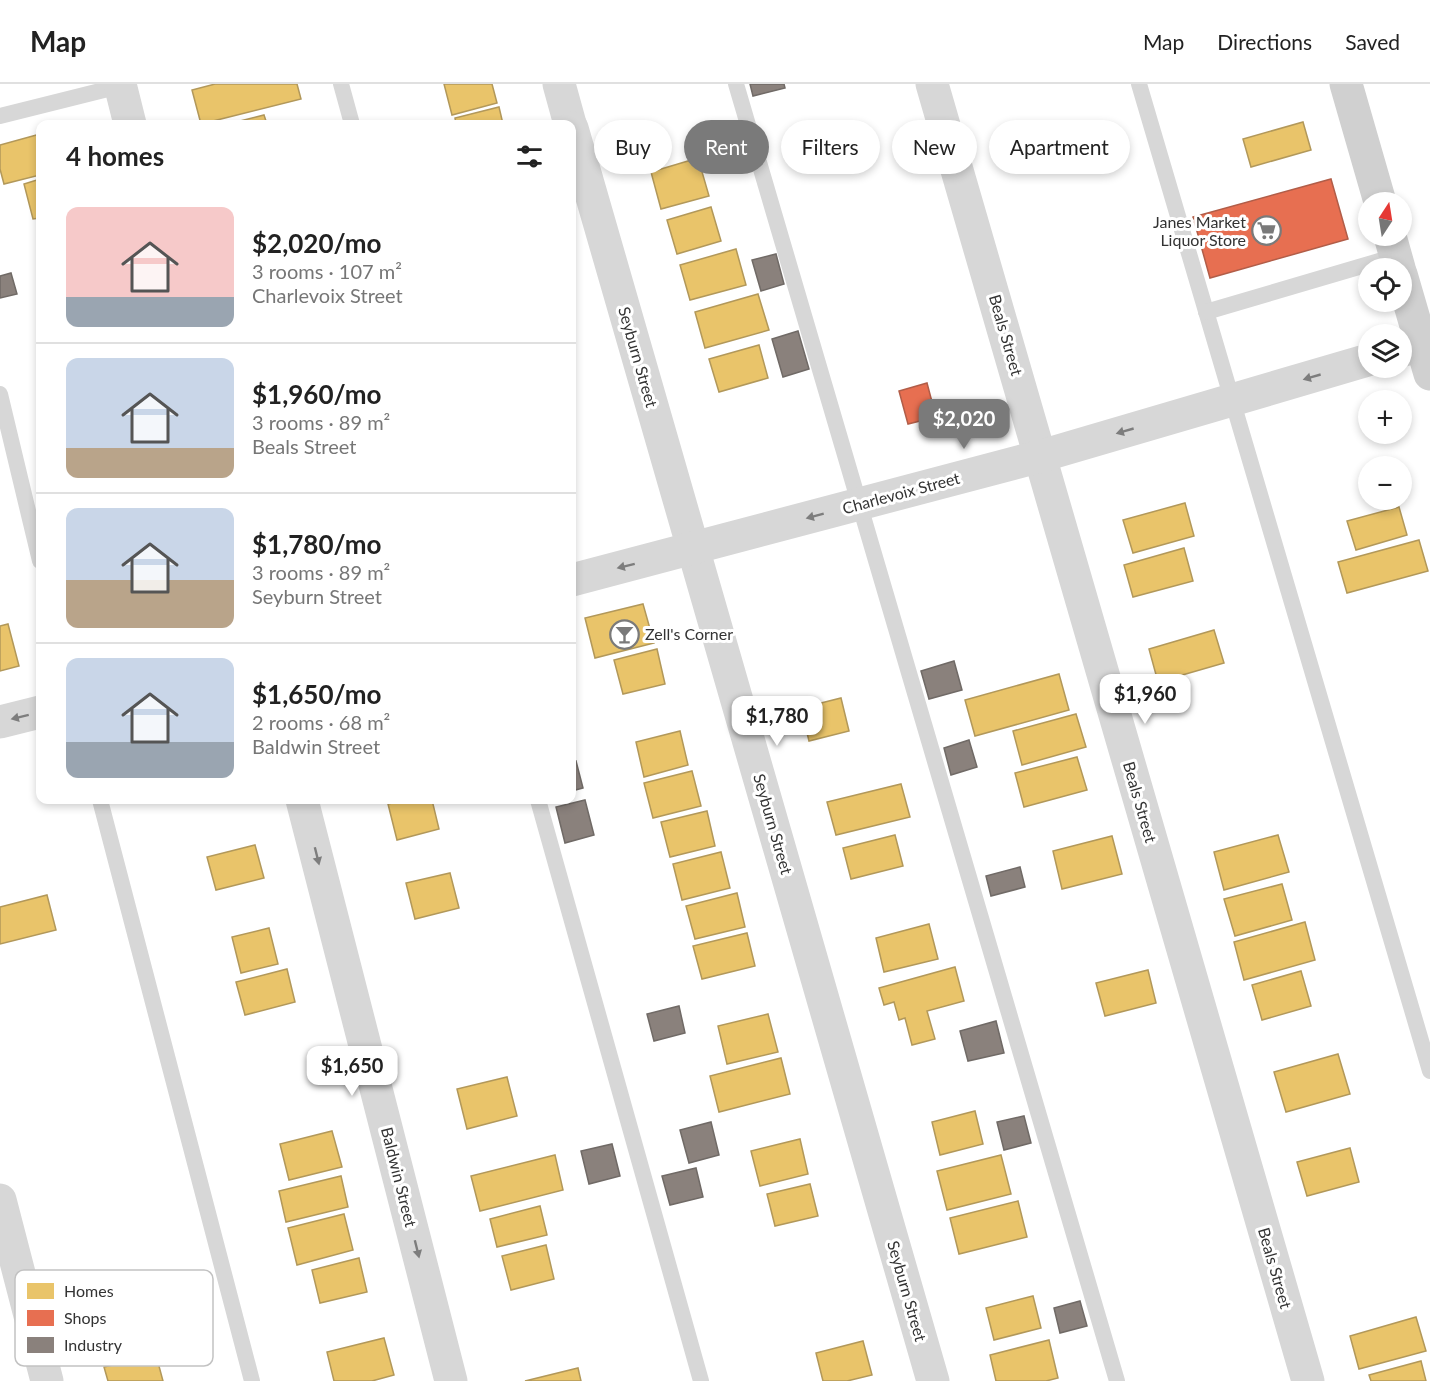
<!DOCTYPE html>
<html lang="en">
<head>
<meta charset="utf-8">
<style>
	body { margin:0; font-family:Lato,sans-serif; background:#f6f6f6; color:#222; height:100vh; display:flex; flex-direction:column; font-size:22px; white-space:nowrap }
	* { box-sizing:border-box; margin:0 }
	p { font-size:20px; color:#767676 }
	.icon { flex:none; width:33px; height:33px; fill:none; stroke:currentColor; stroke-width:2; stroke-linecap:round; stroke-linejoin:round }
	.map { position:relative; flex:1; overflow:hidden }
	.drawer { position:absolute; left:36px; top:36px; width:540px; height:684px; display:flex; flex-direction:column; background:#fff; border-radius:12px; box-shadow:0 3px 9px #0003 }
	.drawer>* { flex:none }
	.banner { position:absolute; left:594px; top:36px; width:570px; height:54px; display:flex; gap:12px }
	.needle { width:39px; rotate:12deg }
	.buttons { position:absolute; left:1358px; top:108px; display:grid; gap:12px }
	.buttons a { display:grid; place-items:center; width:54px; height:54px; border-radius:50%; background:#fff; box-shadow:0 3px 9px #0003; font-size:30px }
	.price { position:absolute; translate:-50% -51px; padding:0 14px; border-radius:12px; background:#fff; color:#222; font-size:20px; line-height:39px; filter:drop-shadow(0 2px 3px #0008) }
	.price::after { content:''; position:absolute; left:50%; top:36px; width:18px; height:14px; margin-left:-9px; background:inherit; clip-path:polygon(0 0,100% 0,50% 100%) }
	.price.selected { background:#7a7a7a; color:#fff }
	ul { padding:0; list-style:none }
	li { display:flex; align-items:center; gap:18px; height:150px; padding:0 30px }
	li+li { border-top:2px solid #e0e0e0 }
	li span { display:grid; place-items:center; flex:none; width:168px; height:120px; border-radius:12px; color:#555 }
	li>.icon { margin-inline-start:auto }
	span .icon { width:72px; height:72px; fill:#fffc; stroke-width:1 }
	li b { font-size:26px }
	h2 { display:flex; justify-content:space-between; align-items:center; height:72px; padding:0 30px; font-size:26px }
	.chip { padding:0 21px; border-radius:27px; background:#fff; box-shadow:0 3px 9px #0003; font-size:21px; line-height:54px }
	.chip.selected { background:#7a7a7a; color:#fff }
	header { display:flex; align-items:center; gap:36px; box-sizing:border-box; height:84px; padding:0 30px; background:#fff; border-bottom:2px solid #e0e0e0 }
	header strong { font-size:28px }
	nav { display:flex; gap:33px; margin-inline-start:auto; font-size:21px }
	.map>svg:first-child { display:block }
	.homes { fill:#e9c46a; stroke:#b2985a; stroke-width:1.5 }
	.shops { fill:#e76f51; stroke:#b15d48; stroke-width:1.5 }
	.industry { fill:#8a817c; stroke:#706a66; stroke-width:1.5 }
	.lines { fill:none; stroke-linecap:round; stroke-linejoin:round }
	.service { stroke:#d7d7d7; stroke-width:16 }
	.minor { stroke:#d7d7d7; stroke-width:33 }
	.tertiary { stroke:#d7d7d7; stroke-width:33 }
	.secondary { stroke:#d0d0d0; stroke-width:33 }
	.oneway { fill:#7d7d7d }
	.labels { text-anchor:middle; stroke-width:6; stroke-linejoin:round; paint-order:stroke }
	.poi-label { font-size:16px; fill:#333; stroke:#fff; text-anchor:end }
	.street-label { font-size:16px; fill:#333; stroke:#fff }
	.key { fill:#fff; stroke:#c2c2c2; stroke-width:1.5 }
	.key-label { font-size:16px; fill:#333 }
</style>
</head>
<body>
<header>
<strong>Map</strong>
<nav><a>Map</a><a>Directions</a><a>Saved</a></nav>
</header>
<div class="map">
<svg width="1430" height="1297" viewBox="0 0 1430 1297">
	<rect width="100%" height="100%" fill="#fff"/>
	<!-- homes -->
	<g class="homes">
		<path d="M215,0H297L301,15L201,40L192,6Z"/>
		<path d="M444,0H492L497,19L452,31Z"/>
		<path d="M499,23L503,40H456L455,34Z"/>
		<path d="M264,31L267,40H228Z"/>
		<path d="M1303,38L1311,66L1251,83L1243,55Z"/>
		<path d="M40,50V91L4,100L0,85V61Z"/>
		<path d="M698,74L709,112L661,125L651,88Z"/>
		<path d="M40,95V134L33,135L24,100Z"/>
		<path d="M711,123L721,157L677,170L667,136Z"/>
		<path d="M736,165L746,201L690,216L680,181Z"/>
		<path d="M758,210L769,246L705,264L695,228Z"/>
		<path d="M759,261L768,294L719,308L709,275Z"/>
		<path d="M1185,419L1194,452L1133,469L1123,436Z"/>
		<path d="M1399,423L1407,451L1356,466L1347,437Z"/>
		<path d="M1419,456L1428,487L1347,509L1338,478Z"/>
		<path d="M1184,464L1193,497L1133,513L1124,481Z"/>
		<path d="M643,520L654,559L595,574L585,534Z"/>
		<path d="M8,540L19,582L0,587V542Z"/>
		<path d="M1214,546L1224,579L1158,598L1149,565Z"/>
		<path d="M657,565L665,600L623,610L614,576Z"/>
		<path d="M1059,590L1069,626L975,652L965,616Z"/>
		<path d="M841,614L849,647L809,657L801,624Z"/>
		<path d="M1076,630L1086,663L1022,681L1013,647Z"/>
		<path d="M680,647L688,681L644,693L636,658Z"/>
		<path d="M1077,673L1087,706L1024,723L1015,689Z"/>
		<path d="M692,687L701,722L653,734L644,699Z"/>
		<path d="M901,700L910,733L836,751L827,718Z"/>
		<path d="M405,716H432L439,745L397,756L388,720Z"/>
		<path d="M707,727L715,762L670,773L661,738Z"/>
		<path d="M895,751L903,782L851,795L843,764Z"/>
		<path d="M1278,751L1289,788L1224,806L1214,768Z"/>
		<path d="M1112,752L1122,790L1062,805L1053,767Z"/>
		<path d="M255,761L264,794L216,806L207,773Z"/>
		<path d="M721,768L730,804L682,816L673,780Z"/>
		<path d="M450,789L459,824L415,835L406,799Z"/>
		<path d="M1282,800L1292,836L1235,852L1224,815Z"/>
		<path d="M737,809L745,843L695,855L686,822Z"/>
		<path d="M47,811L56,846L0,860V823Z"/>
		<path d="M1305,838L1315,876L1244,896L1234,858Z"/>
		<path d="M929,840L938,875L884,888L876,854Z"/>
		<path d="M269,844L278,880L241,889L232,853Z"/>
		<path d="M747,849L755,882L702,895L693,862Z"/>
		<path d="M955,883L964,917L927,927L935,955L912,961L905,934L899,936L894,918L884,921L879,904Z"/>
		<path d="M287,885L295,918L245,931L236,898Z"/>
		<path d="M1148,886L1156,919L1105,932L1096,899Z"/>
		<path d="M1301,887L1311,922L1262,936L1252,901Z"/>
		<path d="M768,930L778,968L727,980L718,942Z"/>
		<path d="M1338,970L1350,1010L1286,1028L1274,988Z"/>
		<path d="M781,974L790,1010L719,1028L710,992Z"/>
		<path d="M507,993L517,1032L467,1045L457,1005Z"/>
		<path d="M975,1027L983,1060L940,1071L932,1038Z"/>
		<path d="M332,1047L342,1083L289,1096L280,1060Z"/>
		<path d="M800,1055L808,1090L760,1102L751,1067Z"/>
		<path d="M1350,1064L1359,1098L1307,1112L1297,1078Z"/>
		<path d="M555,1071L563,1106L480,1127L471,1092Z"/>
		<path d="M1001,1071L1011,1110L947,1126L937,1087Z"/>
		<path d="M341,1092L348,1123L286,1138L279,1107Z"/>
		<path d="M810,1100L818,1132L775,1142L767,1110Z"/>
		<path d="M1018,1117L1027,1153L959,1170L950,1134Z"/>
		<path d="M540,1122L547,1151L497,1163L490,1135Z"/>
		<path d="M344,1130L353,1166L297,1181L288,1144Z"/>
		<path d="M546,1161L554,1195L511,1206L502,1172Z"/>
		<path d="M359,1174L367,1208L320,1219L312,1186Z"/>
		<path d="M1033,1212L1041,1244L994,1256L986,1224Z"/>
		<path d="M1416,1233L1426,1267L1359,1285L1350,1252Z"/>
		<path d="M384,1254L394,1291L372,1297H334L327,1268Z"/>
		<path d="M1049,1256L1058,1294L1046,1297H996L990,1271Z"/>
		<path d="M863,1257L872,1291L847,1297H823L816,1269Z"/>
		<path d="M156,1271L163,1297H108L104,1283Z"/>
		<path d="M1421,1277L1426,1297H1371L1369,1291Z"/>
		<path d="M578,1284L581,1297H525Z"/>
	</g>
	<!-- shops -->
	<g class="shops">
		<path d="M1331,95L1348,155L1210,194L1193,133Z"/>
		<path d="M927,299L936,333L908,340L899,307Z"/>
	</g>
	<!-- industry -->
	<g class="industry">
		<path d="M750,0H784L785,4L753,12Z"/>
		<path d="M776,170L784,200L761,207L752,176Z"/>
		<path d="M11,189L17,210L0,214V192Z"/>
		<path d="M798,247L809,285L783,293L772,255Z"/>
		<path d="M954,577L962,606L929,615L921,587Z"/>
		<path d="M969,656L977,683L951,691L944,664Z"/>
		<path d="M576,677L583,704L572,707V678Z"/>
		<path d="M585,716L594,751L565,759L556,723Z"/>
		<path d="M1020,783L1025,803L991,812L986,792Z"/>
		<path d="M679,922L685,949L654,957L647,930Z"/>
		<path d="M996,937L1004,969L968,977L960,947Z"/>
		<path d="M1024,1032L1031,1059L1004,1066L997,1038Z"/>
		<path d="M711,1038L719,1071L689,1079L680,1046Z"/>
		<path d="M612,1060L620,1092L589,1100L581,1067Z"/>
		<path d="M696,1084L703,1113L670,1121L662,1092Z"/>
		<path d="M1080,1217L1087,1242L1060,1249L1054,1224Z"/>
	</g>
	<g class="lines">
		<!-- service -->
		<g class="service">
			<path d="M341,0L352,40"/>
			<path d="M736,0L1117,1297"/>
			<path d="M1139,0L1430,987"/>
			<path d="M0,32L120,2"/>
			<path d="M1206,228L1396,172"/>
			<path d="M0,310L40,477"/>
			<path d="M100,716L252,1297"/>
			<path d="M538,716L701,1297"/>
		</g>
		<!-- minor -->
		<g class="minor">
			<path d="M120,0L130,40"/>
			<path d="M559,0L570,40"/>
			<path d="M932,0L1308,1297"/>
			<path d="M572,44L933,1297"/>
			<path d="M302,716L451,1297"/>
			<path d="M0,1116L47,1297"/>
		</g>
		<!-- tertiary -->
		<g class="tertiary">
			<path d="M1401,267L1430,258"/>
			<path d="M572,496L1041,372L1368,276"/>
			<path d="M0,638L40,628"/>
		</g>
		<!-- secondary -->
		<g class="secondary">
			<path d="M1346,0L1380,118"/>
			<path d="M1390,152L1399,184"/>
			<path d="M1401,190L1430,290"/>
		</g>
	</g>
	<!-- one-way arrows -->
	<defs><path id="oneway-solid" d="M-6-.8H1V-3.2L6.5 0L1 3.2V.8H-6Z" transform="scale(1.5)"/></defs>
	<g class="oneway">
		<use href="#oneway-solid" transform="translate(1312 293) rotate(164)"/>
		<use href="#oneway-solid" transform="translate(1125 347) rotate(164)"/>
		<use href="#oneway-solid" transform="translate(815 432) rotate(165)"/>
		<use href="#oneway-solid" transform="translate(626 482) rotate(166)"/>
		<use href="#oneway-solid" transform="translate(20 633) rotate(166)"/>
		<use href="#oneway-solid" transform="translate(317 772) rotate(76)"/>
		<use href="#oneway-solid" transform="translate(417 1165) rotate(76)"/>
	</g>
	<!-- icons -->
	<defs>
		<symbol id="supermarket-ring" viewBox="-11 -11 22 22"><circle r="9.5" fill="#fff" stroke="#7a7a7a" stroke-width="1.5"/><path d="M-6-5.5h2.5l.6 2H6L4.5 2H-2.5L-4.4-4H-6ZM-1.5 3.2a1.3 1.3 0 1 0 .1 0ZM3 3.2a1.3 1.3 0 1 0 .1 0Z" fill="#7a7a7a"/></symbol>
		<symbol id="bar-ring" viewBox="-11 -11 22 22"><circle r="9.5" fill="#fff" stroke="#7a7a7a" stroke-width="1.5"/><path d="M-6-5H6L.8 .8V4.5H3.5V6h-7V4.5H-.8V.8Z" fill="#7a7a7a"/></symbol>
	</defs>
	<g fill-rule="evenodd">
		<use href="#supermarket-ring" x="1250" y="130" width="33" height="33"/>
		<use href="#bar-ring" x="608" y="534" width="33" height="33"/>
	</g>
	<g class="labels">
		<!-- poi labels -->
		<g class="poi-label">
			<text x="1246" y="144">Janes Market<tspan x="1246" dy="18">Liquor Store</tspan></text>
			<text x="645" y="556" text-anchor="start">Zell's Corner</text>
		</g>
		<!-- street labels -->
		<g class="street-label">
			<text transform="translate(1006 251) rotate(74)" y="6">Beals Street</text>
			<text transform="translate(638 273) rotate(74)" y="6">Seyburn Street</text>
			<text transform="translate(901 409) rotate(-15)" y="6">Charlevoix Street</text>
			<text transform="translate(1140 718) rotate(74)" y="6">Beals Street</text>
			<text transform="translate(773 740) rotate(74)" y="6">Seyburn Street</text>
			<text transform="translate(399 1093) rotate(76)" y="6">Baldwin Street</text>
			<text transform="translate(1275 1184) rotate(74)" y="6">Beals Street</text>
			<text transform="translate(907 1207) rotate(74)" y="6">Seyburn Street</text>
		</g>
	</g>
	<!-- legend -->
	<rect x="15" y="1186" width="198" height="96" rx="9" class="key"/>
	<rect x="27" y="1199" width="27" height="16" fill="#e9c46a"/>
	<rect x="27" y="1226" width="27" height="16" fill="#e76f51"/>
	<rect x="27" y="1253" width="27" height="16" fill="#8a817c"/>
	<g class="key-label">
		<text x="64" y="1213">Homes</text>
		<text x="64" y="1240">Shops</text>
		<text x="64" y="1267">Industry</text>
	</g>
</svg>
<div class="buttons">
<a><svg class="needle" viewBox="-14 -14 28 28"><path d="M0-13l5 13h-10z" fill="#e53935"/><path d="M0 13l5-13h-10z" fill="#767676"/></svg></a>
<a><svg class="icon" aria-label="locate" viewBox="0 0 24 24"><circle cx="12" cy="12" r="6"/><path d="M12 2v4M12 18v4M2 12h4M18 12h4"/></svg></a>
<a><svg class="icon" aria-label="layers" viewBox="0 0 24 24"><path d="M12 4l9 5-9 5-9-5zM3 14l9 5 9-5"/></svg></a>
<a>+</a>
<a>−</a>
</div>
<b class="price selected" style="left:964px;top:366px">$2,020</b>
<b class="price" style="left:1145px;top:641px">$1,960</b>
<b class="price" style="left:777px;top:663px">$1,780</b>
<b class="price" style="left:352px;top:1013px">$1,650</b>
<div class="banner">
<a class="chip">Buy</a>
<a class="chip selected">Rent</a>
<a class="chip">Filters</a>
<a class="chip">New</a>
<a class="chip">Apartment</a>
</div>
<section class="drawer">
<h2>4 homes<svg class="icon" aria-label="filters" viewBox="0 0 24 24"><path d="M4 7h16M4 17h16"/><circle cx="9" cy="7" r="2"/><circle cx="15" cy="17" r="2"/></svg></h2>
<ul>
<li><span style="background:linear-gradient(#f6c9c9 75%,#9aa5b1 0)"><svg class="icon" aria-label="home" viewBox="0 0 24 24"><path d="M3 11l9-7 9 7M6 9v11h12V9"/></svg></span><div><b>$2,020/mo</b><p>3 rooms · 107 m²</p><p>Charlevoix Street</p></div></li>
<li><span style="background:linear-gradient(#c9d6e8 75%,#b9a48a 0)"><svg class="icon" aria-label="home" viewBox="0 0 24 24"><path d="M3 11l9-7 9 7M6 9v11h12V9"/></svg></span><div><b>$1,960/mo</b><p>3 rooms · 89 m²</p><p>Beals Street</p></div></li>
<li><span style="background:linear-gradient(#c9d6e8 60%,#b9a48a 0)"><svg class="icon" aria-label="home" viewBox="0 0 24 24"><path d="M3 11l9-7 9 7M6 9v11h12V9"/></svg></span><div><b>$1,780/mo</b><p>3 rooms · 89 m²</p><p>Seyburn Street</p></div></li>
<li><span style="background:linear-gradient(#c9d6e8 70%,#9aa5b1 0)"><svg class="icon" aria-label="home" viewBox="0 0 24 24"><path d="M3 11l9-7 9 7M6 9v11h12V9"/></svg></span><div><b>$1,650/mo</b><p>2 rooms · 68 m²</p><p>Baldwin Street</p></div></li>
</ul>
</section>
</div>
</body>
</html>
